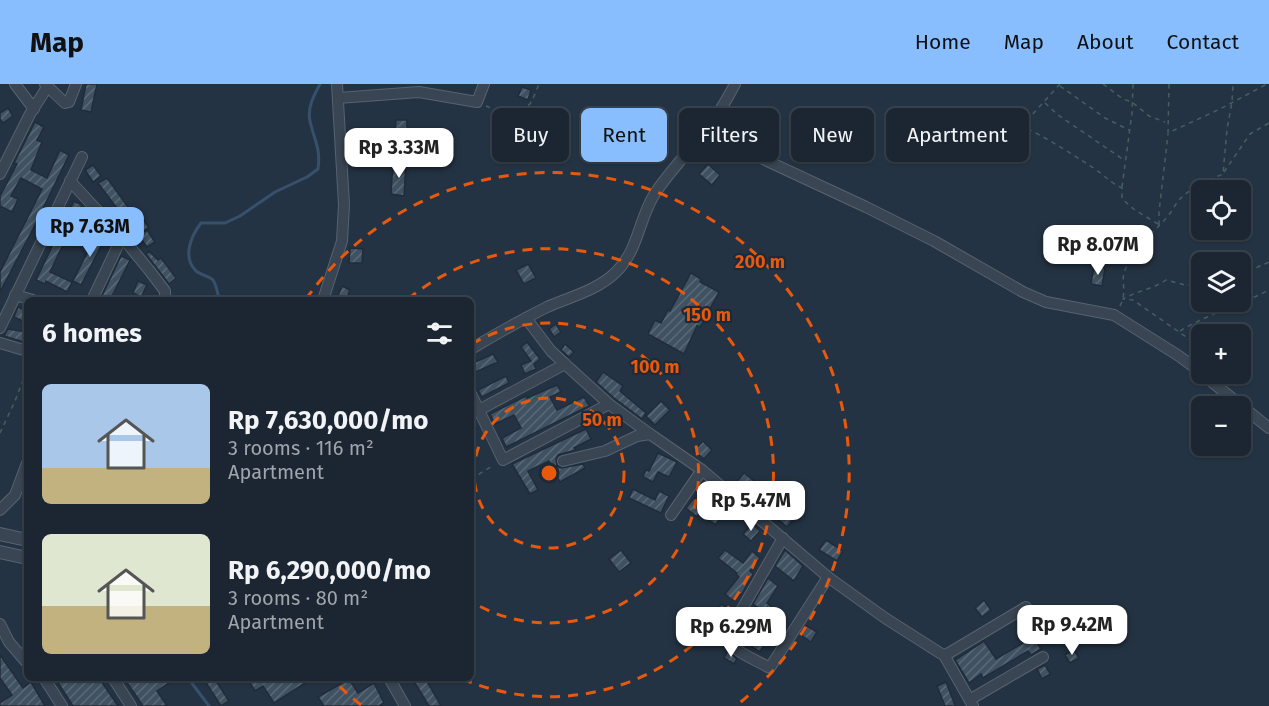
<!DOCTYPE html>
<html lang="en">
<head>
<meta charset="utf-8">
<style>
	body { margin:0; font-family:"Fira Sans",sans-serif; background:#28323e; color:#f1f3f6; height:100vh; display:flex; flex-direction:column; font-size:22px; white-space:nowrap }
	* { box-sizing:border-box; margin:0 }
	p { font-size:20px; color:#a0a5ac }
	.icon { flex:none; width:33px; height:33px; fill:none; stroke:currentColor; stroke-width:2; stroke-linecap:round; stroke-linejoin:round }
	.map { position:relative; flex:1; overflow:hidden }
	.details { position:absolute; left:24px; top:213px; width:450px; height:384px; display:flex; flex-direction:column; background:#1b2632; border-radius:9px; box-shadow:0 2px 4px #0004,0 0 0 2px #39434d }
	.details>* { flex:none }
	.banner { position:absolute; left:492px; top:24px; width:570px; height:54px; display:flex; gap:12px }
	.buttons { position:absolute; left:1191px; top:96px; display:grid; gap:12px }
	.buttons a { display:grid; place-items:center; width:60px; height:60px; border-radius:9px; background:#1b2632; box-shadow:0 2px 4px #0004,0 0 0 2px #39434d; font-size:30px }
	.price { position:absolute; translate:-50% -51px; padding:0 14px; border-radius:12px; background:#fff; color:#222; font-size:20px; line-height:39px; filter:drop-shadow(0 2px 3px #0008) }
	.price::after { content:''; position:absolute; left:50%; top:36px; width:18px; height:14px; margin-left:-9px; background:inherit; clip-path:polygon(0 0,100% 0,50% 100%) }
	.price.current { background:#89befe; color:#111 }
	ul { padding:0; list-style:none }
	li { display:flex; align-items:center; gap:18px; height:150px; padding:0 18px }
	li span { display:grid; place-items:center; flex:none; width:168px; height:120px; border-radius:9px; color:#555 }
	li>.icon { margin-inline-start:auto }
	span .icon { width:72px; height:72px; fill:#fffc; stroke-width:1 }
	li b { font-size:26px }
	h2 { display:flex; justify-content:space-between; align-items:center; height:72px; padding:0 18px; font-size:26px }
	.chip { padding:0 21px; border-radius:9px; background:#1b2632; box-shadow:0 2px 4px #0004,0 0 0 2px #39434d; font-size:21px; line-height:54px }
	.chip.current { background:#89befe; color:#111 }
	header { display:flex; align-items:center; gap:36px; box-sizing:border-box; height:84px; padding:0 30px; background:#89befe; color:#111 }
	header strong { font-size:28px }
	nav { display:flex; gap:33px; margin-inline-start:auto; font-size:21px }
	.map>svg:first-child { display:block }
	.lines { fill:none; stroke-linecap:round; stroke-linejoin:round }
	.stream { stroke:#37506b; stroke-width:3 }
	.building { fill:url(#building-hatch); stroke:#202c39; stroke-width:1.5 }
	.minor-casing { stroke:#57636f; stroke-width:12 }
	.tertiary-casing { stroke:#57636f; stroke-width:14 }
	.path { stroke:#455f60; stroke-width:1.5; stroke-dasharray:4.5 4.5; stroke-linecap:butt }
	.minor { stroke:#394552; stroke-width:10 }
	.tertiary { stroke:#394552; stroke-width:12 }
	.ring { fill:none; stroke:#e8590c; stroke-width:3; stroke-dasharray:10 8 }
	.centre { fill:#e8590c; stroke:#1e2a37; stroke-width:3 }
	.ring-label { font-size:18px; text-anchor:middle; font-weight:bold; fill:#e8590c; stroke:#1e2a37; stroke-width:4.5; stroke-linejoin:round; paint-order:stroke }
</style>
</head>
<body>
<header>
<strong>Map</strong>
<nav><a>Home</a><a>Map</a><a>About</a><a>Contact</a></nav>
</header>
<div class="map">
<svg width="1269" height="622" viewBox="0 0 1269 622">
	<defs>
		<pattern id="building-hatch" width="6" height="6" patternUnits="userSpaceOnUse" patternTransform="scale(1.5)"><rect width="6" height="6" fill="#405262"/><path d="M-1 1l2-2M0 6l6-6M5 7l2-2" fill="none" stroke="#596977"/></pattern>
	</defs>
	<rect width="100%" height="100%" fill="#243343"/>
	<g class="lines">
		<!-- stream -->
		<g class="stream">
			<path d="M216,216L218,210C217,206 215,199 213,196C209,192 201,191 196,187C182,173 191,152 201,139H225L240,132L275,108L307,93L318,85C321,64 314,56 310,37C307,24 314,11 320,0"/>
			<path d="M188,594L209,622"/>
		</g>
	</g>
	<!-- building -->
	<g class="building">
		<path d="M86,0H97L91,28L81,26Z"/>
		<path d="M522,3L531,6L528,16L518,12Z"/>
		<path d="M8,24L13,32L3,39L0,35V29Z"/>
		<path d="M396,36H407V47H395Z"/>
		<path d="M35,38L44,43L37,56L42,58L31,86L47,94L60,66L69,71L33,145L0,208V188L42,105L21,94L11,112L18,115L12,128L0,122V112L17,80L14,79Z"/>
		<path d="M393,78L406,79L404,112L391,110Z"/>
		<path d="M708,80L720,91L712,101L699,90Z"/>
		<path d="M93,81L101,92L93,98L85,86Z"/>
		<path d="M107,94L136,134L128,139L98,99Z"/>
		<path d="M74,117L82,121L50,188L72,198L67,208L46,197L45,200L36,196Z"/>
		<path d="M141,132L149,144L141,149L133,138Z"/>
		<path d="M147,146L155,158L147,163L139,152Z"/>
		<path d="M98,147L107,151L81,201L73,197Z"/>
		<path d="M1126,150L1127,166L1118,167L1116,151Z"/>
		<path d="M350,164L363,165L362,179H349Z"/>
		<path d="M149,167L158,176L161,174L176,194L169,200L146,170Z"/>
		<path d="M121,172L130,176L110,216H100Z"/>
		<path d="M528,180L536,194L524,200L516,186Z"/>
		<path d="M1094,182L1105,184L1102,202L1091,200Z"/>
		<path d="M691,189L701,195L700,198L719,208L700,243L697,242L684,270L648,250L655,236L661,239L668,226L670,227Z"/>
		<path d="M138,197L147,201L141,213L133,209Z"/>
		<path d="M342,202L350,206L346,215L338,212Z"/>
		<path d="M18,223L27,227V239L14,233Z"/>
		<path d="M556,240L561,248L554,253L549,245Z"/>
		<path d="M8,245L27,248V259L4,252Z"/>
		<path d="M527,258L540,275L534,280L536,285L525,290L521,281L531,277L521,263Z"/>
		<path d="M565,260L574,268L569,273L561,266Z"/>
		<path d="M493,270L498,278L471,290V280Z"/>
		<path d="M603,288L623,302L620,307L646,329L642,335L614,314L596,298Z"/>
		<path d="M506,292L509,299L482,313L478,306Z"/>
		<path d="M557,301L561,308L550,313L557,326L584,313L589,322L506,363L502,354L521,344L514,331L495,340L490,330L526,312L527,314Z"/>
		<path d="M661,317L670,326L655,341L646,332Z"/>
		<path d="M586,345L591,355L574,364L576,366L558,371L556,375L557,382L561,384L583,380L585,384L560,398L549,377L528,387L538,406L530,410L512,380Z"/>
		<path d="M703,357L712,366L704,375L694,367Z"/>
		<path d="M658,369L677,378L669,393L658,388L653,398L643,393L646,386L649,387Z"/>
		<path d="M744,389L775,413L773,415L795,433L787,443L735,400Z"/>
		<path d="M633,405L655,416L659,407L669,412L661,429L629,414Z"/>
		<path d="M711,405L720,412L709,425L721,433L716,441L699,430L697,433L686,424L694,414L699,419Z"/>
		<path d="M752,440L760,447L751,457L743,450Z"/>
		<path d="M826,456L843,467L837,477L819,466Z"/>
		<path d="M621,466L631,479L619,488L609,475Z"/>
		<path d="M725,466L743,479L752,467L760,474L750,487L753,490L741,511L738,509L732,516L725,510L739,493L736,490L737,489L718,474Z"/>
		<path d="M785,466L803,482L794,497L775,482Z"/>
		<path d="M768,494L778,502L767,519L786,534L781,541L753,520Z"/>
		<path d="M984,516L991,526L982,533L975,524Z"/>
		<path d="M722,520L729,527L723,533L716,526Z"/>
		<path d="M743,541L752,547L746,555L738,550Z"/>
		<path d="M807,542L817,548L811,558L801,551Z"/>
		<path d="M1029,546L1041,565L1031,571L1028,567L983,594L981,590L969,599L955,576L984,557L996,575L1023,559L1019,553Z"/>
		<path d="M756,556L764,561L760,568L752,563Z"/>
		<path d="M1074,566L1079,574L1070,579L1065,571Z"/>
		<path d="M728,567L737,575L734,580L724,574Z"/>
		<path d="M0,571L23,604L31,598L45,622H0V619L12,611L0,594Z"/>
		<path d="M1045,581L1050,590L1042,595L1037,585Z"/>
		<path d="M55,594H99L118,622H73Z"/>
		<path d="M124,594H176L157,607L167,622H143Z"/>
		<path d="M203,594H214L229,617L221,622Z"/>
		<path d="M247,594H313L274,619L263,602L255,607Z"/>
		<path d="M412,594H425L441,622H429Z"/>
		<path d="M349,595L358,609L374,599L384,619L379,622H324L318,613Z"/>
		<path d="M946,598L953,616L955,622H945L937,602Z"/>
	</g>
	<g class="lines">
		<defs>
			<g id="minor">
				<path d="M15,0L34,25"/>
				<path d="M45,0L65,19L69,18L76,0"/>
				<path d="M338,14L419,8L477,18L484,0"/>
				<path d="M705,48L866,123L934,157L1023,208L1046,218L1114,231L1179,272L1202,289"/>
				<path d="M0,90L30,30L48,2"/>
				<path d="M70,97L122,153L149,186L165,207V216"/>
				<path d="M15,211L33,216"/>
				<path d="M92,216L122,153"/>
				<path d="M323,216L342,157L344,121L337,0"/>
				<path d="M526,234L551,267L565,280"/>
				<path d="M0,244L82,73"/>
				<path d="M0,259L27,267"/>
				<path d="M471,265C496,250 521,236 547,223C570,213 598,206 616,188C638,167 639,135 654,111C668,89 687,70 703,50C716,35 726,17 735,0"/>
				<path d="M1202,290L1269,344"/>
				<path d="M471,310L503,376L609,320"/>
				<path d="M479,326L565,280L609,320L650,350"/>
				<path d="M563,377L605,367L637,352L650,350L702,386L828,493L885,534L940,569L944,571L949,569L1026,523"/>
				<path d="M0,426L15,411L27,379"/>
				<path d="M671,431L702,386"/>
				<path d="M783,454L731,544L727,553C731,567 756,576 768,583L771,582L828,493"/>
				<path d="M0,540L9,558L27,579"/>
				<path d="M944,571L973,622"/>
				<path d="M44,594L62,622"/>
				<path d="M113,594L131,622"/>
				<path d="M389,594L405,622"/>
				<path d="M971,615L1043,573"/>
			</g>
			<g id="tertiary">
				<path d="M0,450L27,456"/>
				<path d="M0,468L27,474"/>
			</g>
		</defs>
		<!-- minor casing -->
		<use href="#minor" class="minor-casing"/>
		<!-- tertiary casing -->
		<use href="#tertiary" class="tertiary-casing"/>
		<!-- path -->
		<g class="path">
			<path d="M1060,0L1022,42C1047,54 1072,70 1095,85C1105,92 1111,99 1122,104V115L1135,126L1158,140"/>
			<path d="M1103,0L1123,15L1132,18L1149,32L1165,38"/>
			<path d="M1169,0L1168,49L1220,25L1267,0"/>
			<path d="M1060,2L1105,34L1129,46"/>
			<path d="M1045,19L1058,31L1124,76"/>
			<path d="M486,22C498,27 517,33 528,22C533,17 536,7 539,0"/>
			<path d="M1224,88L1250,50L1269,39"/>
			<path d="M1122,103L1132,29L1133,0"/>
			<path d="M1159,141V128L1168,50"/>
			<path d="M1240,191L1269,178"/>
			<path d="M1202,201H1185L1166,196C1153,205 1137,207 1123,215L1133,216L1202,264"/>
			<path d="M1120,222C1128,207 1120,197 1125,186C1136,160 1151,152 1168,132C1172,127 1175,121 1179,116C1190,104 1209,96 1223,90L1227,45L1232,18L1233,0"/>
			<path d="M1180,247C1208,230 1240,221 1269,206"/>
			<path d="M0,349L15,317L27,286"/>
			<path d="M471,395L494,381"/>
		</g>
		<!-- minor -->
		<use href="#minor" class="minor"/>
		<!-- tertiary -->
		<use href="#tertiary" class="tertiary"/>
	</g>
	<!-- distance rings -->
	<g class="ring">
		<circle cx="549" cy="389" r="75"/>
		<path d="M472 260A150 150 0 1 1 472 518"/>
		<path d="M408 215A224 224 0 1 1 460 594"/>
		<path d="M361 621A299 299 0 0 1 332 595M306 215A299 299 0 1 1 737 621"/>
	</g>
	<circle cx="549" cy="389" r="9" class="centre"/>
	<g class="ring-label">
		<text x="760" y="184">200 m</text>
		<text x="707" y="237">150 m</text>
		<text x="655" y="289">100 m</text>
		<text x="602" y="342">50 m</text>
	</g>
</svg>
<div class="buttons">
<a><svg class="icon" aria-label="locate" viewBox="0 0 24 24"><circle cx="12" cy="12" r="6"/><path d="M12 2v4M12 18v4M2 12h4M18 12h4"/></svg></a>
<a><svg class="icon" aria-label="layers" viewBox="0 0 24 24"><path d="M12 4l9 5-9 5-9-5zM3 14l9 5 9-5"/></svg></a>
<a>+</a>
<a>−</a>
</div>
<b class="price" style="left:399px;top:95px">Rp 3.33M</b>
<b class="price current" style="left:90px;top:174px">Rp 7.63M</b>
<b class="price" style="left:1098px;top:192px">Rp 8.07M</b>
<b class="price" style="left:751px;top:448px">Rp 5.47M</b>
<b class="price" style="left:1072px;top:572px">Rp 9.42M</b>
<b class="price" style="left:731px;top:574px">Rp 6.29M</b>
<div class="banner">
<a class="chip">Buy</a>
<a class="chip current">Rent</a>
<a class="chip">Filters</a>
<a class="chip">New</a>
<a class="chip">Apartment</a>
</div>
<section class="details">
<h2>6 homes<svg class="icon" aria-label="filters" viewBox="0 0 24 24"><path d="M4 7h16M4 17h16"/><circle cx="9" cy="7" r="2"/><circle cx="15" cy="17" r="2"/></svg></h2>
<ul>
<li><span style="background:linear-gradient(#a9c7e8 70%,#c2b280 0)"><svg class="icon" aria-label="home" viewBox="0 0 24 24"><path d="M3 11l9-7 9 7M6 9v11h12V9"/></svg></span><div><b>Rp 7,630,000/mo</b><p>3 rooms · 116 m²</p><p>Apartment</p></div></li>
<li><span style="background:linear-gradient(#dfe7d0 60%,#c2b280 0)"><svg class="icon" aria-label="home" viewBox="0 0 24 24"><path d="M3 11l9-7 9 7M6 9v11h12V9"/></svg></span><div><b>Rp 6,290,000/mo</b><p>3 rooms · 80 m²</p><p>Apartment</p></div></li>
</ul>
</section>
</div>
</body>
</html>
